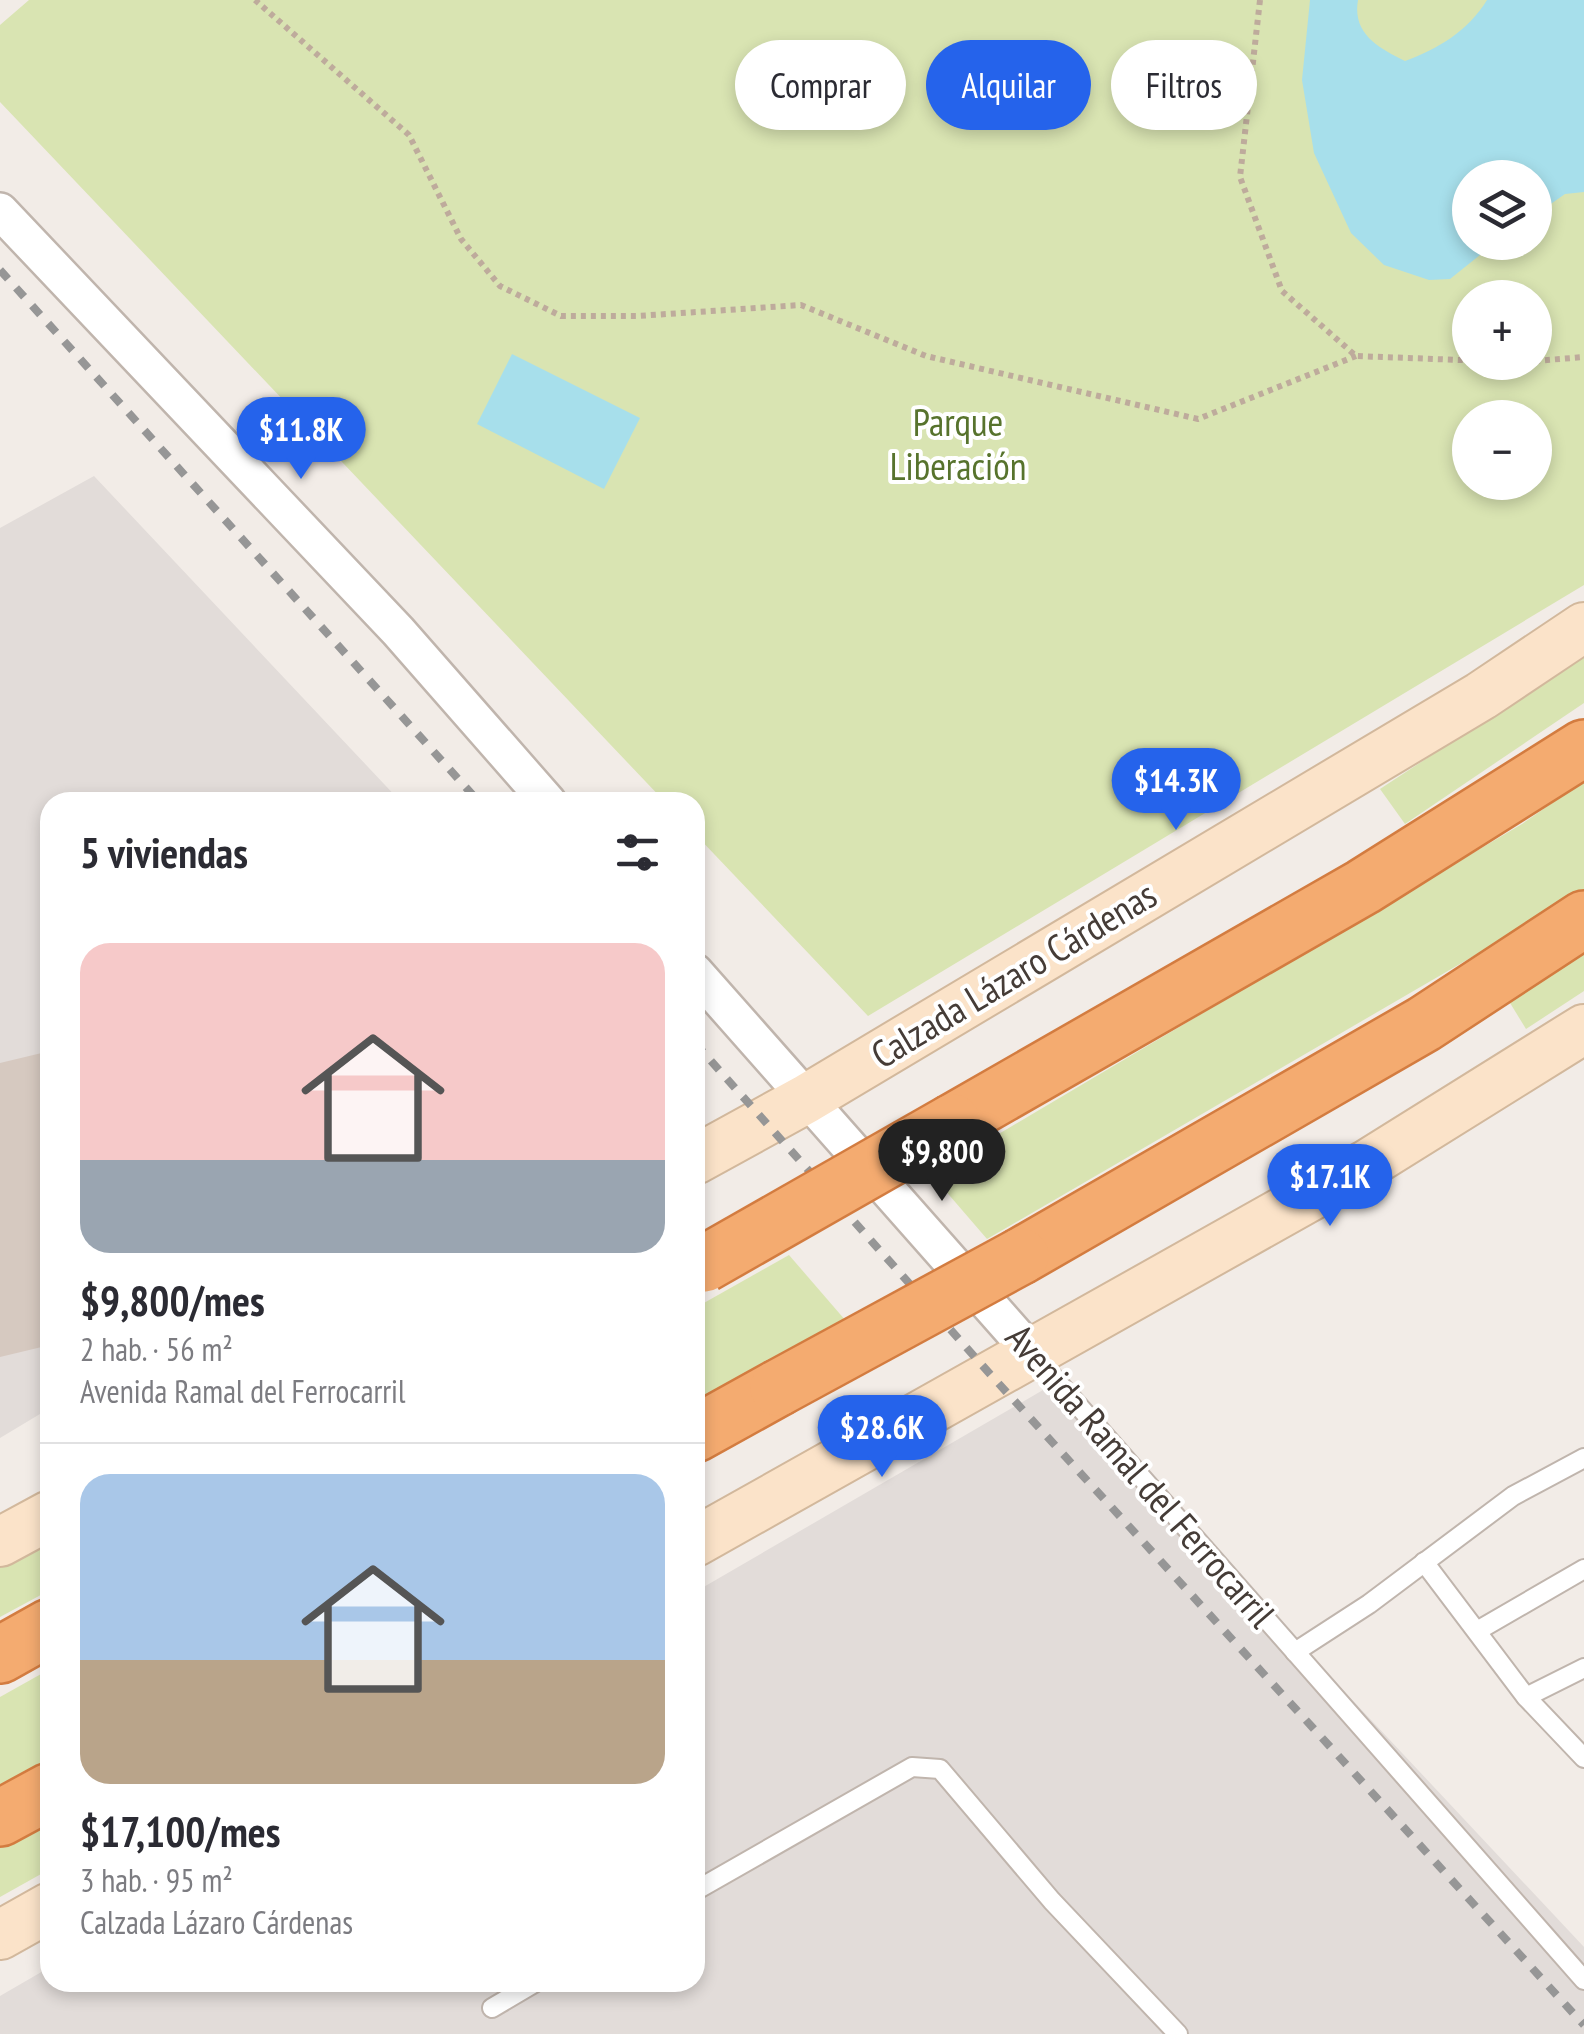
<!DOCTYPE html>
<html lang="es">
<head>
<meta charset="utf-8">
<style>
	body { margin:0; font-family:"PT Sans Narrow",sans-serif; background:#f2f2f3; color:#2b2b33; height:100vh; display:flex; flex-direction:column; font-size:38px; white-space:nowrap }
	* { box-sizing:border-box; margin:0 }
	p { font-size:32px; color:#7c7c81 }
	.icon { flex:none; width:55px; height:55px; fill:none; stroke:currentColor; stroke-width:2; stroke-linecap:round; stroke-linejoin:round }
	.map { position:relative; flex:1; overflow:hidden }
	.side { position:absolute; left:40px; top:792px; width:665px; height:1200px; display:flex; flex-direction:column; background:#fff; border-radius:30px; box-shadow:0 5px 15px #0003 }
	.side>* { flex:none }
	.guide { position:absolute; left:735px; top:40px; width:698px; height:90px; display:flex; gap:20px }
	.buttons { position:absolute; left:1452px; top:160px; display:grid; gap:20px }
	.buttons a { display:grid; place-items:center; width:100px; height:100px; border-radius:50%; background:#fff; box-shadow:0 5px 15px #0003; font-size:50px }
	.price { position:absolute; translate:-50% -85px; padding:0 22px; border-radius:35px; background:#2563eb; color:#fff; font-size:32px; line-height:65px; filter:drop-shadow(0 2px 5px #0008) }
	.price::after { content:''; position:absolute; left:50%; top:60px; width:30px; height:22px; margin-left:-15px; background:inherit; clip-path:polygon(0 0,100% 0,50% 100%) }
	.price.active { background:#222; color:#fff }
	ul { padding:0; list-style:none }
	li { display:grid; align-content:center; gap:20px; height:530px; padding:0 40px }
	li+li { border-top:2px solid #e1e1e2 }
	li span { display:grid; place-items:center; height:310px; border-radius:30px; color:#555 }
	li>.icon { margin-inline-start:auto }
	span .icon { width:180px; height:180px; fill:#fffc; stroke-width:1 }
	li b { font-size:42px }
	h2 { display:flex; justify-content:space-between; align-items:center; height:120px; padding:0 40px; font-size:42px }
	.tag { padding:0 35px; border-radius:45px; background:#fff; box-shadow:0 5px 15px #0003; font-size:35px; line-height:90px }
	.tag.active { background:#2563eb; color:#fff }
	.map>svg:first-child { display:block }
	.industrial { fill:#e2dcd9 }
	.green { fill:#d9e4b2; fill-rule:evenodd }
	.water { fill:#a7dfeb }
	.building { fill:#d6c9c0 }
	.lines { fill:none; stroke-linecap:round; stroke-linejoin:round }
	.lane-casing { stroke:#c0b5ad; stroke-width:22 }
	.street-casing { stroke:#c0b5ad; stroke-width:40 }
	.secondary-casing { stroke:#d2b89c; stroke-width:52 }
	.highway-casing { stroke:#d37c40; stroke-width:60 }
	.path { stroke:#beab9c; stroke-width:6; stroke-dasharray:5 5; stroke-linecap:butt }
	.lane { stroke:#fff; stroke-width:18 }
	.street { stroke:#fff; stroke-width:35 }
	.secondary { stroke:#fbe3c9; stroke-width:48 }
	.highway { stroke:#f4ab70; stroke-width:55 }
	.rail { stroke:#969696; stroke-width:8; stroke-dasharray:12 12; stroke-linecap:butt }
	.highway-bridge-casing { stroke:#d37c40; stroke-width:60; stroke-linecap:butt }
	.highway-bridge { stroke:#f4ab70; stroke-width:55 }
	.labels { text-anchor:middle; stroke-width:8; stroke-linejoin:round; paint-order:stroke }
	.park-label { font-size:38px; fill:#57732d; stroke:#fff }
	.street-label { font-size:38px; fill:#453c37; stroke:#fff }
</style>
</head>
<body>
<div class="map">
<svg width="1584" height="2034" viewBox="0 0 1584 2034">
	<rect width="100%" height="100%" fill="#f2ece7"/>
	<!-- industrial -->
	<g class="industrial">
		<path d="M94,476L401,802H50V1408L0,1438V528Z"/>
		<path d="M1055,1383L1584,1947V2034H0V1996L50,1967V1982H695V1592Z"/>
	</g>
	<!-- green -->
	<g class="green">
		<path d="M29,0H1584V585L868,1016L695,834V802H665L0,102V25ZM1470,178H1535V242H1470ZM1470,298H1535V362H1470ZM1470,418H1535V482H1470Z"/>
		<path d="M1584,655V703L1405,824L1380,789Z"/>
		<path d="M1584,781V890L1570,900L987,1239L931,1174L1522,824Z"/>
		<path d="M1584,945V991L1526,1029L1507,998Z"/>
		<path d="M789,1255L846,1321L695,1405V1308Z"/>
		<path d="M50,1541V1590L0,1617V1568Z"/>
		<path d="M50,1669V1766L0,1793V1697Z"/>
		<path d="M50,1821V1869L0,1897V1848Z"/>
	</g>
	<!-- water -->
	<g class="water">
		<path d="M1310,0H1358C1352,34 1379,48 1405,61C1438,49 1468,31 1487,0H1584V192L1565,194L1535,215V178H1470V242L1495,243L1450,279L1429,280L1384,265L1351,233L1314,153L1302,80Z"/>
		<path d="M512,354L640,418L604,489L477,424Z"/>
	</g>
	<!-- building -->
	<path class="building" d="M50,1051V1345L0,1357V1063Z"/>
	<g class="lines">
		<defs>
			<g id="lane">
				<path d="M1032,1353L1584,1980"/>
				<path d="M1424,1562L1526,1697L1584,1668"/>
				<path d="M1477,1631L1584,1569"/>
				<path d="M1295,1652L1369,1604L1513,1496L1584,1458"/>
				<path d="M1526,1697L1584,1758"/>
				<path d="M695,1891L912,1767L940,1769L1052,1901L1178,2034"/>
				<path d="M492,2008L536,1982"/>
			</g>
			<g id="street">
				<path d="M0,211L398,631L548,802"/>
				<path d="M695,972L1030,1351"/>
			</g>
			<g id="secondary">
				<path d="M695,1160L806,1099L1481,696L1584,627"/>
				<path d="M0,1542L50,1515"/>
				<path d="M695,1542L1366,1165L1584,1029"/>
				<path d="M0,1935L50,1907"/>
			</g>
			<g id="highway">
				<path d="M953,1122L1363,887L1584,748"/>
				<path d="M1021,1256L1424,1024L1584,919"/>
				<path d="M695,1434L778,1388"/>
				<path d="M0,1655L50,1627"/>
				<path d="M0,1818L50,1791"/>
			</g>
		</defs>
		<!-- lane casing -->
		<use href="#lane" class="lane-casing"/>
		<!-- street casing -->
		<use href="#street" class="street-casing"/>
		<!-- secondary casing -->
		<use href="#secondary" class="secondary-casing"/>
		<!-- highway casing -->
		<use href="#highway" class="highway-casing"/>
		<!-- path -->
		<g class="path">
			<path d="M255,0L409,135L461,239L500,286L561,316H637L801,305L926,356L1198,419L1356,356"/>
			<path d="M1260,0L1240,177L1282,291L1356,356L1513,362"/>
			<path d="M1535,361L1584,357"/>
		</g>
		<!-- lane -->
		<use href="#lane" class="lane"/>
		<!-- street -->
		<use href="#street" class="street"/>
		<!-- secondary -->
		<use href="#secondary" class="secondary"/>
		<!-- highway -->
		<use href="#highway" class="highway"/>
		<!-- rail -->
		<g class="rail">
			<path d="M0,270L479,802"/>
			<path d="M695,1043L990,1374L1584,2025"/>
		</g>
		<defs>
			<g id="highway-bridge">
				<path d="M704,1264L953,1122"/>
				<path d="M778,1388L1021,1256"/>
			</g>
		</defs>
		<!-- highway-bridge casing -->
		<use href="#highway-bridge" class="highway-bridge-casing"/>
		<!-- highway-bridge -->
		<use href="#highway-bridge" class="highway-bridge"/>
	</g>
	<g class="labels">
		<!-- park labels -->
		<g class="park-label">
			<text x="958" y="436">Parque<tspan x="958" dy="44">Liberación</tspan></text>
		</g>
		<!-- street labels -->
		<g class="street-label">
			<text transform="translate(1014 975) rotate(-31)" y="13">Calzada Lázaro Cárdenas</text>
			<text transform="translate(1140 1476) rotate(49)" y="13">Avenida Ramal del Ferrocarril</text>
		</g>
	</g>
</svg>
<div class="buttons">
<a><svg class="icon" aria-label="layers" viewBox="0 0 24 24"><path d="M12 4l9 5-9 5-9-5zM3 14l9 5 9-5"/></svg></a>
<a>+</a>
<a>−</a>
</div>
<b class="price" style="left:301px;top:482px">$11.8K</b>
<b class="price" style="left:1176px;top:833px">$14.3K</b>
<b class="price active" style="left:942px;top:1204px">$9,800</b>
<b class="price" style="left:1330px;top:1229px">$17.1K</b>
<b class="price" style="left:882px;top:1480px">$28.6K</b>
<div class="guide">
<a class="tag">Comprar</a>
<a class="tag active">Alquilar</a>
<a class="tag">Filtros</a>
</div>
<section class="side">
<h2>5 viviendas<svg class="icon" aria-label="filters" viewBox="0 0 24 24"><path d="M4 7h16M4 17h16"/><circle cx="9" cy="7" r="2"/><circle cx="15" cy="17" r="2"/></svg></h2>
<ul>
<li><span style="background:linear-gradient(#f6c9c9 70%,#9aa5b1 0)"><svg class="icon" aria-label="home" viewBox="0 0 24 24"><path d="M3 11l9-7 9 7M6 9v11h12V9"/></svg></span><div><b>$9,800/mes</b><p>2 hab. · 56 m²</p><p>Avenida Ramal del Ferrocarril</p></div></li>
<li><span style="background:linear-gradient(#a9c7e8 60%,#b9a48a 0)"><svg class="icon" aria-label="home" viewBox="0 0 24 24"><path d="M3 11l9-7 9 7M6 9v11h12V9"/></svg></span><div><b>$17,100/mes</b><p>3 hab. · 95 m²</p><p>Calzada Lázaro Cárdenas</p></div></li>
</ul>
</section>
</div>
</body>
</html>
